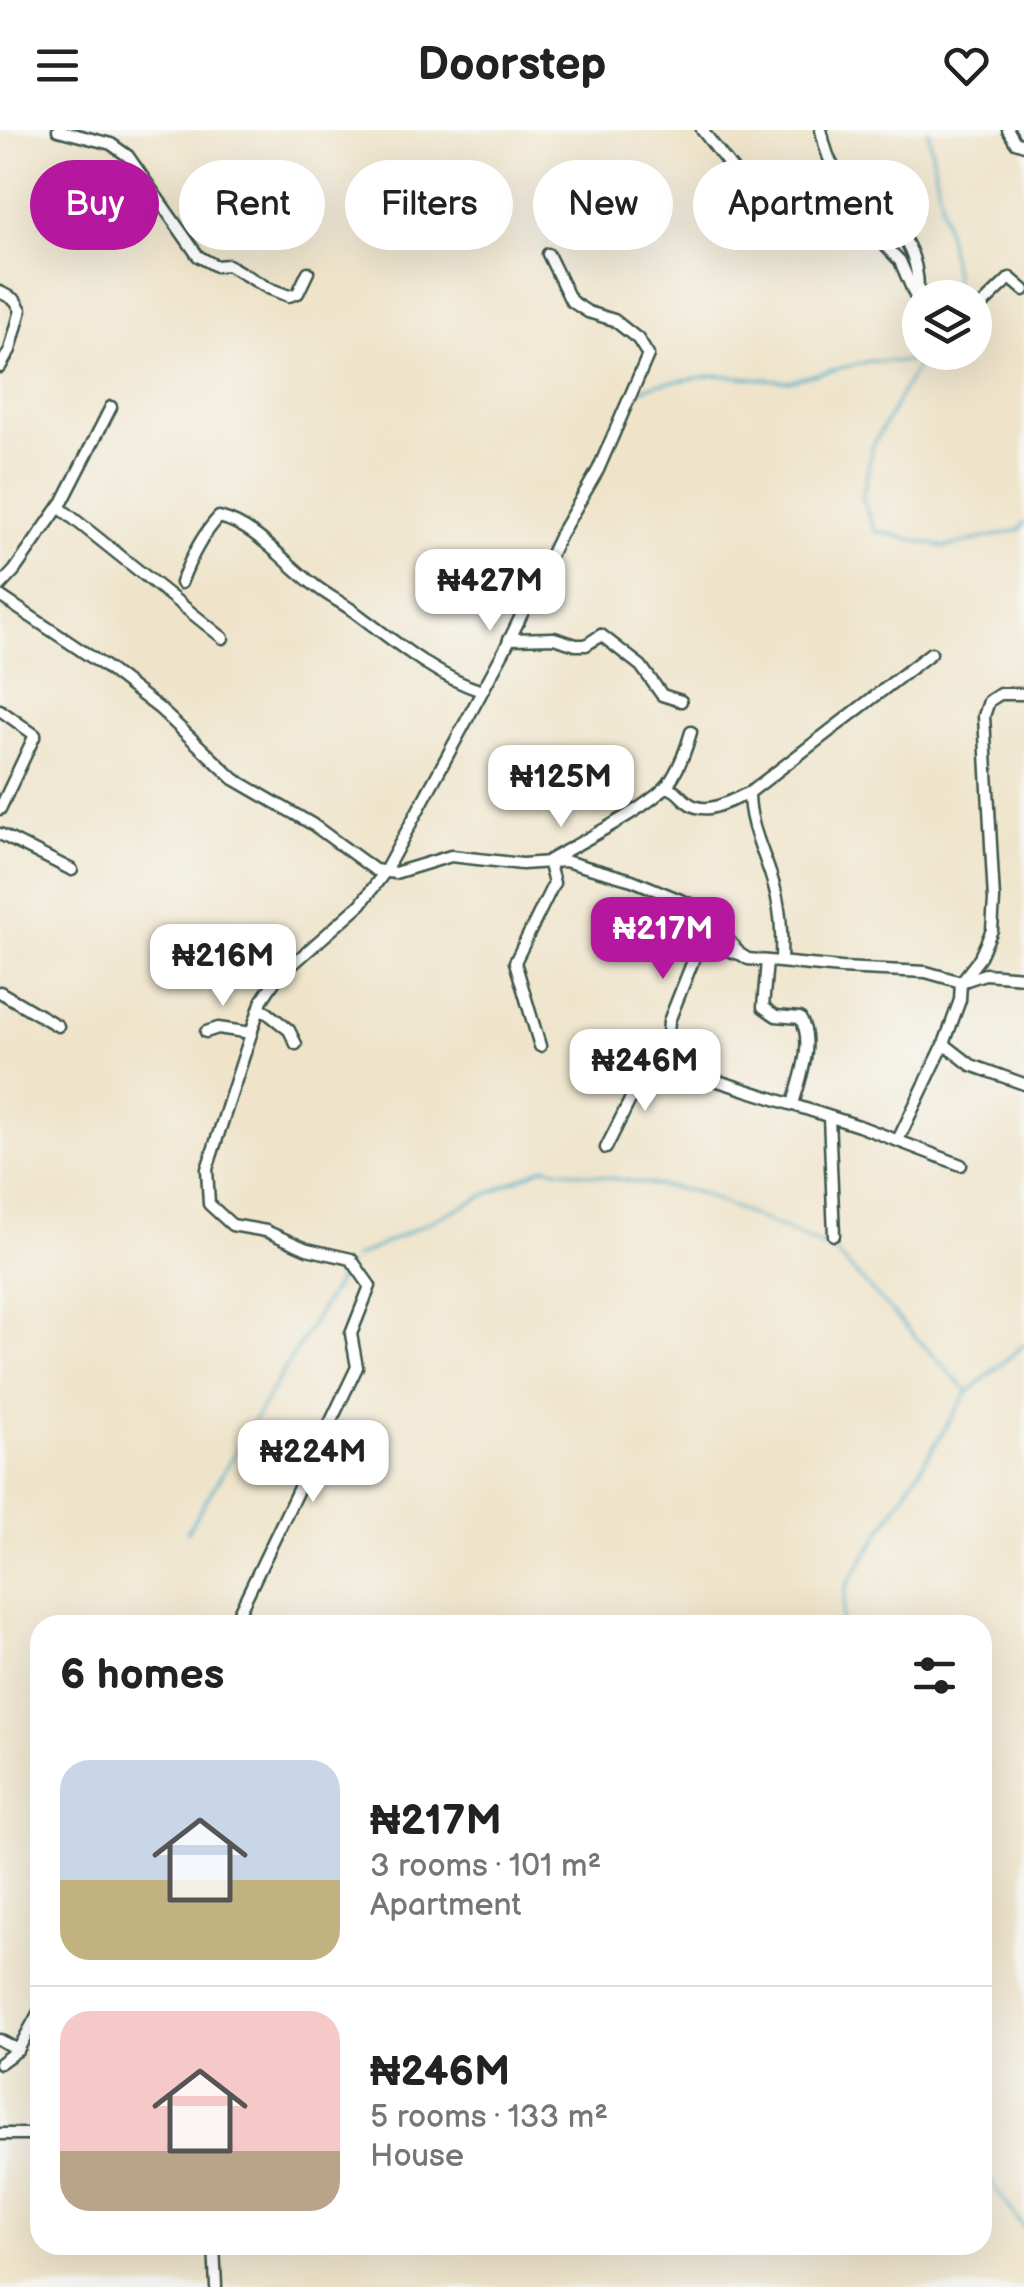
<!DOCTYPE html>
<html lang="en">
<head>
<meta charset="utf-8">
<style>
	body { margin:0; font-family:"Balsamiq Sans",sans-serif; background:#f6f6f6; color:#222; height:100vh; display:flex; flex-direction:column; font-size:38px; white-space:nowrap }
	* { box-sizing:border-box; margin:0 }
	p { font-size:32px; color:#767676 }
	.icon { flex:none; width:55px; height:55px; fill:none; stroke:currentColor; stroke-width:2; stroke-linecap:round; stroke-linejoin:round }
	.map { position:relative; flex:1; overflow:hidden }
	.sheet { position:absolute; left:30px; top:1485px; width:962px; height:640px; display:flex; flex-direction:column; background:#fff; border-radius:30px; box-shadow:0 10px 40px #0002 }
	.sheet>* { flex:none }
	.hud { position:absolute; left:30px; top:30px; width:965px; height:90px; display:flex; gap:20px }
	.buttons { position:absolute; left:902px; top:150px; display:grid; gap:20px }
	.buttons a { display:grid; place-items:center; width:90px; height:90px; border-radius:50%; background:#fff; box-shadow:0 10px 40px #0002; font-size:50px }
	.price { position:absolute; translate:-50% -85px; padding:0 22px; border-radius:20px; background:#fff; color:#222; font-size:32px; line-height:65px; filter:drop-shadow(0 2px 5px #0008) }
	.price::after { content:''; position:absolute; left:50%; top:60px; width:30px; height:22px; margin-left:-15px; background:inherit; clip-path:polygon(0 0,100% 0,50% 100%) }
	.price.active { background:#b5179e; color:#fff }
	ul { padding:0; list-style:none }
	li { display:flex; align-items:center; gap:30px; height:250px; padding:0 30px }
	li+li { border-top:2px solid #e0e0e0 }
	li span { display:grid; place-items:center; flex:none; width:280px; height:200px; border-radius:30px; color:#555 }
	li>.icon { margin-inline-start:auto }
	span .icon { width:120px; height:120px; fill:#fffc; stroke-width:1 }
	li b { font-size:42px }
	h2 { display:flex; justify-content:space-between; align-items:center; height:120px; padding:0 30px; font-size:42px }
	.tag { padding:0 35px; border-radius:45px; background:#fff; box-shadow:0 10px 40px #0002; font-size:35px; line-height:90px }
	.tag.active { background:#b5179e; color:#fff }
	header { display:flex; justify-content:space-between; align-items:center; height:130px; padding:0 30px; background:#fff; font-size:45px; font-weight:800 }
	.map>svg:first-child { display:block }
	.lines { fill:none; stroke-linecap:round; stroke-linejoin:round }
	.stream { stroke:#45aac5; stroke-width:2.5 }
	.minor-casing { stroke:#3e564a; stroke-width:15 }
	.minor { stroke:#fff; stroke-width:10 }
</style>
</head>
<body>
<header><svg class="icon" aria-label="menu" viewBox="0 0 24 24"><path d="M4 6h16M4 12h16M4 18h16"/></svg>Doorstep<svg class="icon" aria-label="heart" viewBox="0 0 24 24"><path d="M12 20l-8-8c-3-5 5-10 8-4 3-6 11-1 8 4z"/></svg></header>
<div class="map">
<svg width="1024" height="2157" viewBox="0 0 1024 2157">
	<rect width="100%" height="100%" fill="#f6f6f2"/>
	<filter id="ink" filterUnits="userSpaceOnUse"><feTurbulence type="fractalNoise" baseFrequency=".01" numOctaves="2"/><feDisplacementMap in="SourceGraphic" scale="20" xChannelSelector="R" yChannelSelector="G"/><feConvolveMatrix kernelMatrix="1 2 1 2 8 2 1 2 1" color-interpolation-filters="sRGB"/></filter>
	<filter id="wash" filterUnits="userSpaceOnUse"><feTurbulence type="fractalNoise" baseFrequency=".0048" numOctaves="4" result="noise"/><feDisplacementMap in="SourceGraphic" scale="40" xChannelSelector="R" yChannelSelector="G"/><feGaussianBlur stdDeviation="2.25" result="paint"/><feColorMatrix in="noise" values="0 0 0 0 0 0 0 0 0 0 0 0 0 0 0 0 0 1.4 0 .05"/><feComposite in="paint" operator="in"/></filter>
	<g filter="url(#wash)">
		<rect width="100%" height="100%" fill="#efe4ca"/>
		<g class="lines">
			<!-- stream -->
			<g class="stream">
				<path d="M928,0L954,143L955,168"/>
				<path d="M926,229L919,232L873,315L862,368L875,401L945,417L1020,400L1024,393"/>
				<path d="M634,262L657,254L716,245L789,251L869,231L916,232"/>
				<path d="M354,1128L544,1037L697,1062L833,1120L968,1262"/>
				<path d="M187,1402L348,1134"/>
				<path d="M841,1495L846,1457L968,1262L1024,1215"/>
				<path d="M982,2039L1024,2098"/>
			</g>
		</g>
	</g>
	<g filter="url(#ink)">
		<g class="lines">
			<defs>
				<g id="minor">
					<path d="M58,0L111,14L128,26L198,126L216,136L228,135L268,158L289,166L298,163L308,142"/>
					<path d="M702,0L740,49L781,62L806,82L838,84L870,100L900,131L920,177"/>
					<path d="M821,0C824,12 827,28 834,37C867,84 920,90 918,165"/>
					<path d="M1008,0L1015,12L1024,15"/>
					<path d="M0,162L15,170L21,180L10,220L0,237"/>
					<path d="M975,191L981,176L1010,148L1024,160"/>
					<path d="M926,222L927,228L936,230L962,222"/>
					<path d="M59,377L223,508"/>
					<path d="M181,453C190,429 201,406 219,387C256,396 284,432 313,454C325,464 339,471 352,480C390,508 436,547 482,561"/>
					<path d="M0,456L14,441L63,371L111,277"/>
					<path d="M0,466L103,535L160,579L234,649L312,694L375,740L395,743L451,726L522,734L565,731L632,750L695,776L710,788L740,824L748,829L841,838L926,842L961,852L985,844L1024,847"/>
					<path d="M509,509L554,508L576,515H586L601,505L641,536L662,565L681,571"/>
					<path d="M0,580L35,605L0,679"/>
					<path d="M666,657C677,660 678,664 686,671C705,688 729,671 749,663"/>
					<path d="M0,704L72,740"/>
					<path d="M708,800C710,817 724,819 739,824"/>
					<path d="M767,831L763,877L776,886L800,888C815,911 800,949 793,974"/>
					<path d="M781,831C782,801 781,775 771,746C762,718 749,693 749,663L931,523"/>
					<path d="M0,862L58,896"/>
					<path d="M260,877L289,900L296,914"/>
					<path d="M206,902L218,898L251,903L262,870L276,849L361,774L384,743L504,521L560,405L598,340L648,225L638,209L614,190L588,182L571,171L548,124"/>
					<path d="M944,914L971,935L1024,954"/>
					<path d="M540,916L515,832L554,753L548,731C575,715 652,676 669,653C680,637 686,620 691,602"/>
					<path d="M666,928L669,891L710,788"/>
					<path d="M829,987L834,1105"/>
					<path d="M898,1010L944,914L960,870L961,852L979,829L992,800L994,770L984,586L989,571L1000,564H1024"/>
					<path d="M606,1018L646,938L652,932L666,928L715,950L859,996L961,1035"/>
					<path d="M233,1495L357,1237L351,1204L370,1156L351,1129L307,1119L266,1101L232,1095L209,1074L207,1039L252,901"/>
					<path d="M0,1910L18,1920"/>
					<path d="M0,1933L18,1920L40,1880"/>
					<path d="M0,2004H40"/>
					<path d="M214,2115L216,2157"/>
				</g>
			</defs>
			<!-- minor casing -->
			<use href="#minor" class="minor-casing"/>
			<!-- minor -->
			<use href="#minor" class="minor"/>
		</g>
	</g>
</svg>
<div class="buttons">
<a><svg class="icon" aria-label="layers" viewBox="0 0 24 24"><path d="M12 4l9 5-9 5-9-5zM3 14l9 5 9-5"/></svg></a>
</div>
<b class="price" style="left:490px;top:504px">₦427M</b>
<b class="price" style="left:561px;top:700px">₦125M</b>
<b class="price active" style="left:663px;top:852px">₦217M</b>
<b class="price" style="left:223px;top:879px">₦216M</b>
<b class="price" style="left:645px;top:984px">₦246M</b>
<b class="price" style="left:313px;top:1375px">₦224M</b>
<div class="hud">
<a class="tag active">Buy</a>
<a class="tag">Rent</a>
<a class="tag">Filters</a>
<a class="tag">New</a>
<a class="tag">Apartment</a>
</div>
<section class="sheet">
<h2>6 homes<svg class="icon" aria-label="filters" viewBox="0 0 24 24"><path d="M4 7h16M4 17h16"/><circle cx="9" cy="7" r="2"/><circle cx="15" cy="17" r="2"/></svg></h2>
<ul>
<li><span style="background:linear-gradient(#c9d6e8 60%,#c2b280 0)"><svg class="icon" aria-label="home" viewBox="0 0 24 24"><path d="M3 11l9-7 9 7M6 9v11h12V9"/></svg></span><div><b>₦217M</b><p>3 rooms · 101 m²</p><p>Apartment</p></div></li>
<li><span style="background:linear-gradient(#f6c9c9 70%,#b9a48a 0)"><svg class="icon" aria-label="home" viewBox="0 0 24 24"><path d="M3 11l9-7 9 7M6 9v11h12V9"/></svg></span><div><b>₦246M</b><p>5 rooms · 133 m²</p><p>House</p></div></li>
</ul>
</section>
</div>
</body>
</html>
